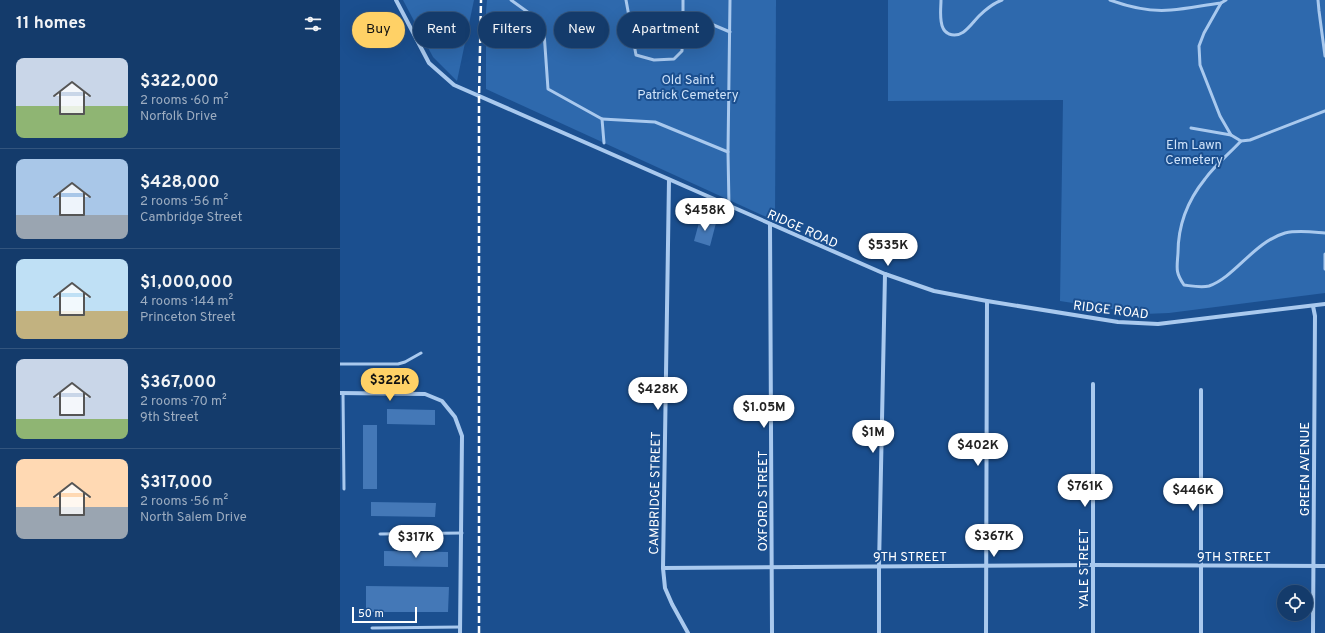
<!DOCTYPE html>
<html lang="en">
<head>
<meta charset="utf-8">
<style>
	body { margin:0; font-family:Overpass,sans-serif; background:#1d4271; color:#f1f3f6; height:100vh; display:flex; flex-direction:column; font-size:15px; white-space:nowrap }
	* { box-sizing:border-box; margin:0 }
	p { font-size:13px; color:#9dadc1 }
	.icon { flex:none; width:22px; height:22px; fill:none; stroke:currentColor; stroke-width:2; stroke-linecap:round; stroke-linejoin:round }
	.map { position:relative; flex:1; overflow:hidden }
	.side { display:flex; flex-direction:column; background:#143b6b; width:340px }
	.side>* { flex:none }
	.guide { position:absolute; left:12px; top:12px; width:380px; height:36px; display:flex; gap:8px }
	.buttons { position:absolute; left:937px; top:585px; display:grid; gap:8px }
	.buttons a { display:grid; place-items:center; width:36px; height:36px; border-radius:50%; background:#143b6b; box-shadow:0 4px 16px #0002,0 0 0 1px #33557e; font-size:20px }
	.scale { position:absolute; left:12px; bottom:10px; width:65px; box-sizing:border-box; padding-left:4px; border:2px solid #fff; border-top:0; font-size:11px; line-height:14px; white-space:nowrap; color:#fff; -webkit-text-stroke:3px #1b4f8f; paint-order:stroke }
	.price { position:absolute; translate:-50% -34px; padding:0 9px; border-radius:14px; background:#fff; color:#222; font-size:13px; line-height:26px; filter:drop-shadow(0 1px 2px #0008) }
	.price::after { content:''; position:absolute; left:50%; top:24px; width:12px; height:9px; margin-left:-6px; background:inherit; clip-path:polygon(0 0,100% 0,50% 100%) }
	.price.selected { background:#ffd166; color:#111 }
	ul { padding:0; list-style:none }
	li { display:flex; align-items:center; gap:12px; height:100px; padding:0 16px }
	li+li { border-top:1px solid #33557e }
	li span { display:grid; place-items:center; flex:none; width:112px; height:80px; border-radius:8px; color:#555 }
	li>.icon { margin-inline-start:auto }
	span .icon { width:48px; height:48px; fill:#fffc; stroke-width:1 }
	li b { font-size:17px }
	h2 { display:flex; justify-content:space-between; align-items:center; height:48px; padding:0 16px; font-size:17px }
	.pill { padding:0 14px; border-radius:18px; background:#143b6b; box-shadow:0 4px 16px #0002,0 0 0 1px #33557e; font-size:14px; line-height:36px }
	.pill.selected { background:#ffd166; color:#111 }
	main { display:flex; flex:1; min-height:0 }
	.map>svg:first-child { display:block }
	.green { fill:#2e69ad }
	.building { fill:#4478b7 }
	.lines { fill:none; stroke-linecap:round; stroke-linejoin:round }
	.service { stroke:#a9c9ee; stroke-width:3 }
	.minor { stroke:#a9c9ee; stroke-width:4 }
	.rail { stroke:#fff; stroke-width:2.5; stroke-dasharray:7 3; stroke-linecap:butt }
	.labels { text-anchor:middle; stroke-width:4; stroke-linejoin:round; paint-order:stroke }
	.park-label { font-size:13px; fill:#cfe3fa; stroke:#1b4f8f }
	.street-label { font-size:13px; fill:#fff; stroke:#1b4f8f }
</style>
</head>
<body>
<main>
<section class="side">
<h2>11 homes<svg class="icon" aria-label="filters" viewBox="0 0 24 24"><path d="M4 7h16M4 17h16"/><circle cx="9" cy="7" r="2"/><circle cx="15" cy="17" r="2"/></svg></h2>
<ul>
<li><span style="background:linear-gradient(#c9d6e8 60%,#8fb573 0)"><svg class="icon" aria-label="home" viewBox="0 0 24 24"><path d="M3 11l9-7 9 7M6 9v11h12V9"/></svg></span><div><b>$322,000</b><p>2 rooms · 60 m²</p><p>Norfolk Drive</p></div></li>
<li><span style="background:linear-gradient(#a9c7e8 70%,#9aa5b1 0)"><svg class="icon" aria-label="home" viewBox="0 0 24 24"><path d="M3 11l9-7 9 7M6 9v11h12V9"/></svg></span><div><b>$428,000</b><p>2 rooms · 56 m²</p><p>Cambridge Street</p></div></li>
<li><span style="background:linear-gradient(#bfe0f5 65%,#c2b280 0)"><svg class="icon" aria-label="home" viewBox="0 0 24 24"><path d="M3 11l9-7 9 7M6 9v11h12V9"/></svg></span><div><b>$1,000,000</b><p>4 rooms · 144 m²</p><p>Princeton Street</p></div></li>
<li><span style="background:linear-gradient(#c9d6e8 75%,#8fb573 0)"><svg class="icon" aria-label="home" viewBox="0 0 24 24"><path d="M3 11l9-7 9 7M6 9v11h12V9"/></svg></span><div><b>$367,000</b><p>2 rooms · 70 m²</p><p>9th Street</p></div></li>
<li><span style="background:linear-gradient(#ffd9b3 60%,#9aa5b1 0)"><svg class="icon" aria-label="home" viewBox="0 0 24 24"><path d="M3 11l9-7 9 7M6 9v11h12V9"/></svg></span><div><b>$317,000</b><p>2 rooms · 56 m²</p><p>North Salem Drive</p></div></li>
</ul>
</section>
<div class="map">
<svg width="985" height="633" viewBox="0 0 985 633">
	<rect width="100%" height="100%" fill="#1b4f8f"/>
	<!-- green -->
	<g class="green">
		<path d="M63,0H134L117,81L93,57Z"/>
		<path d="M147,0H436L435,221L146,89V12Z"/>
		<path d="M548,0H985V293L829,313L804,314L720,301L723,100L548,101Z"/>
	</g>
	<!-- building -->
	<g class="building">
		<path d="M360,219L376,223L370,246L354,241Z"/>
		<path d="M47,409L95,410V425L47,424Z"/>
		<rect x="23" y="425" width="14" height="64"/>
		<path d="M31,502L96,503L95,517L31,516Z"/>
		<path d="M44,551L108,552V567L44,566Z"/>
		<path d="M26,586L109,587L108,612H26Z"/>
	</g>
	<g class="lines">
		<!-- service -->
		<g class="service">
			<path d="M171,0L196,18L204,32L208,89L262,119L264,143"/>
			<path d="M286,0L296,55L314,60L334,59L342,51L343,12"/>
			<path d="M343,0V12L390,32"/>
			<path d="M601,0C601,8 599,20 603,28C604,31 607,33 609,34C623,39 631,24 639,16C645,10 654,3 662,0"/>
			<path d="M770,0C789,7 810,12 831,10C848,9 864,5 881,3L886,0"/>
			<path d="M978,0L979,11L985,56"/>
			<path d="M881,3L864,33L859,46L860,65L880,116L891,135L901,141L910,140L985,111"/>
			<path d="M262,119L315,122L388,152"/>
			<path d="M851,128L891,135"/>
			<path d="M901,141C889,154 875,165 865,179C848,200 838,226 838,253C837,268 835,272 844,285C852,286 861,288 869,286C895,277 914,242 945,233C958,230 972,232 985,233"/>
			<path d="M389,206L388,152L390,0"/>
			<path d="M985,254V269"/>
			<path d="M0,364H58L65,362L81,353"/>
			<path d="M3,393L4,489"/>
			<path d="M40,534L122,533"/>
			<path d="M32,628L120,627"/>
		</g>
		<!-- minor -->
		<g class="minor">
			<path d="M56,0L89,63L114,85L545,274L594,291L647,301L778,322L818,324L985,304"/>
			<path d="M329,180L323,568L325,588L332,604L348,633"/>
			<path d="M430,224L432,633"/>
			<path d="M973,306L975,316L973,633"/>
			<path d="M753,384V633"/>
			<path d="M861,390V633"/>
			<path d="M0,393L85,394L102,401L115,417L122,436L120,633"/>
			<path d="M323,568L753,565L985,566"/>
			<path d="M539,633V566L545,274"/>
			<path d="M646,633L647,301"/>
		</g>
		<!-- rail -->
		<path class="rail" d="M139,633V98L141,0"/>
	</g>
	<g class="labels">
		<!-- park labels -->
		<g class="park-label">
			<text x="348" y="84">Old Saint<tspan x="348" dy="15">Patrick Cemetery</tspan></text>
			<text x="854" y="149">Elm Lawn<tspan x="854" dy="15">Cemetery</tspan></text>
		</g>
		<!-- street labels -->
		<g class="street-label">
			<text transform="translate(463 228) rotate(24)" y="5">RIDGE ROAD</text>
			<text transform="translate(771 309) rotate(7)" y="5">RIDGE ROAD</text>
			<text transform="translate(964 469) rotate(-90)" y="5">GREEN AVENUE</text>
			<text transform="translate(314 493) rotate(-89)" y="5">CAMBRIDGE STREET</text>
			<text transform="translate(422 501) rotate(-90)" y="5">OXFORD STREET</text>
			<text x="570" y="561">9TH STREET</text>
			<text x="894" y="561">9TH STREET</text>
			<text transform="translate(743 569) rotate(-90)" y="5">YALE STREET</text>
		</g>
	</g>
</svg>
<div class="buttons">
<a><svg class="icon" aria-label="locate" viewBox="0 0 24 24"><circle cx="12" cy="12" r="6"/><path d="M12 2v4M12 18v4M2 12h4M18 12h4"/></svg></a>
</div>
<div class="scale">50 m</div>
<b class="price" style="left:365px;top:232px">$458K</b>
<b class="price" style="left:548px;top:267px">$535K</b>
<b class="price selected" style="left:50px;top:402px">$322K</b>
<b class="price" style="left:318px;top:411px">$428K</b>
<b class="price" style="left:424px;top:429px">$1.05M</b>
<b class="price" style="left:533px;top:454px">$1M</b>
<b class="price" style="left:638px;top:467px">$402K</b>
<b class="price" style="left:745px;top:508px">$761K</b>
<b class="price" style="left:853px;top:512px">$446K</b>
<b class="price" style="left:654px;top:558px">$367K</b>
<b class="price" style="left:76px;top:559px">$317K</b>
<div class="guide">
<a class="pill selected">Buy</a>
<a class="pill">Rent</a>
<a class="pill">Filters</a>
<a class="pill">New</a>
<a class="pill">Apartment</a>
</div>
</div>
</main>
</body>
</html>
